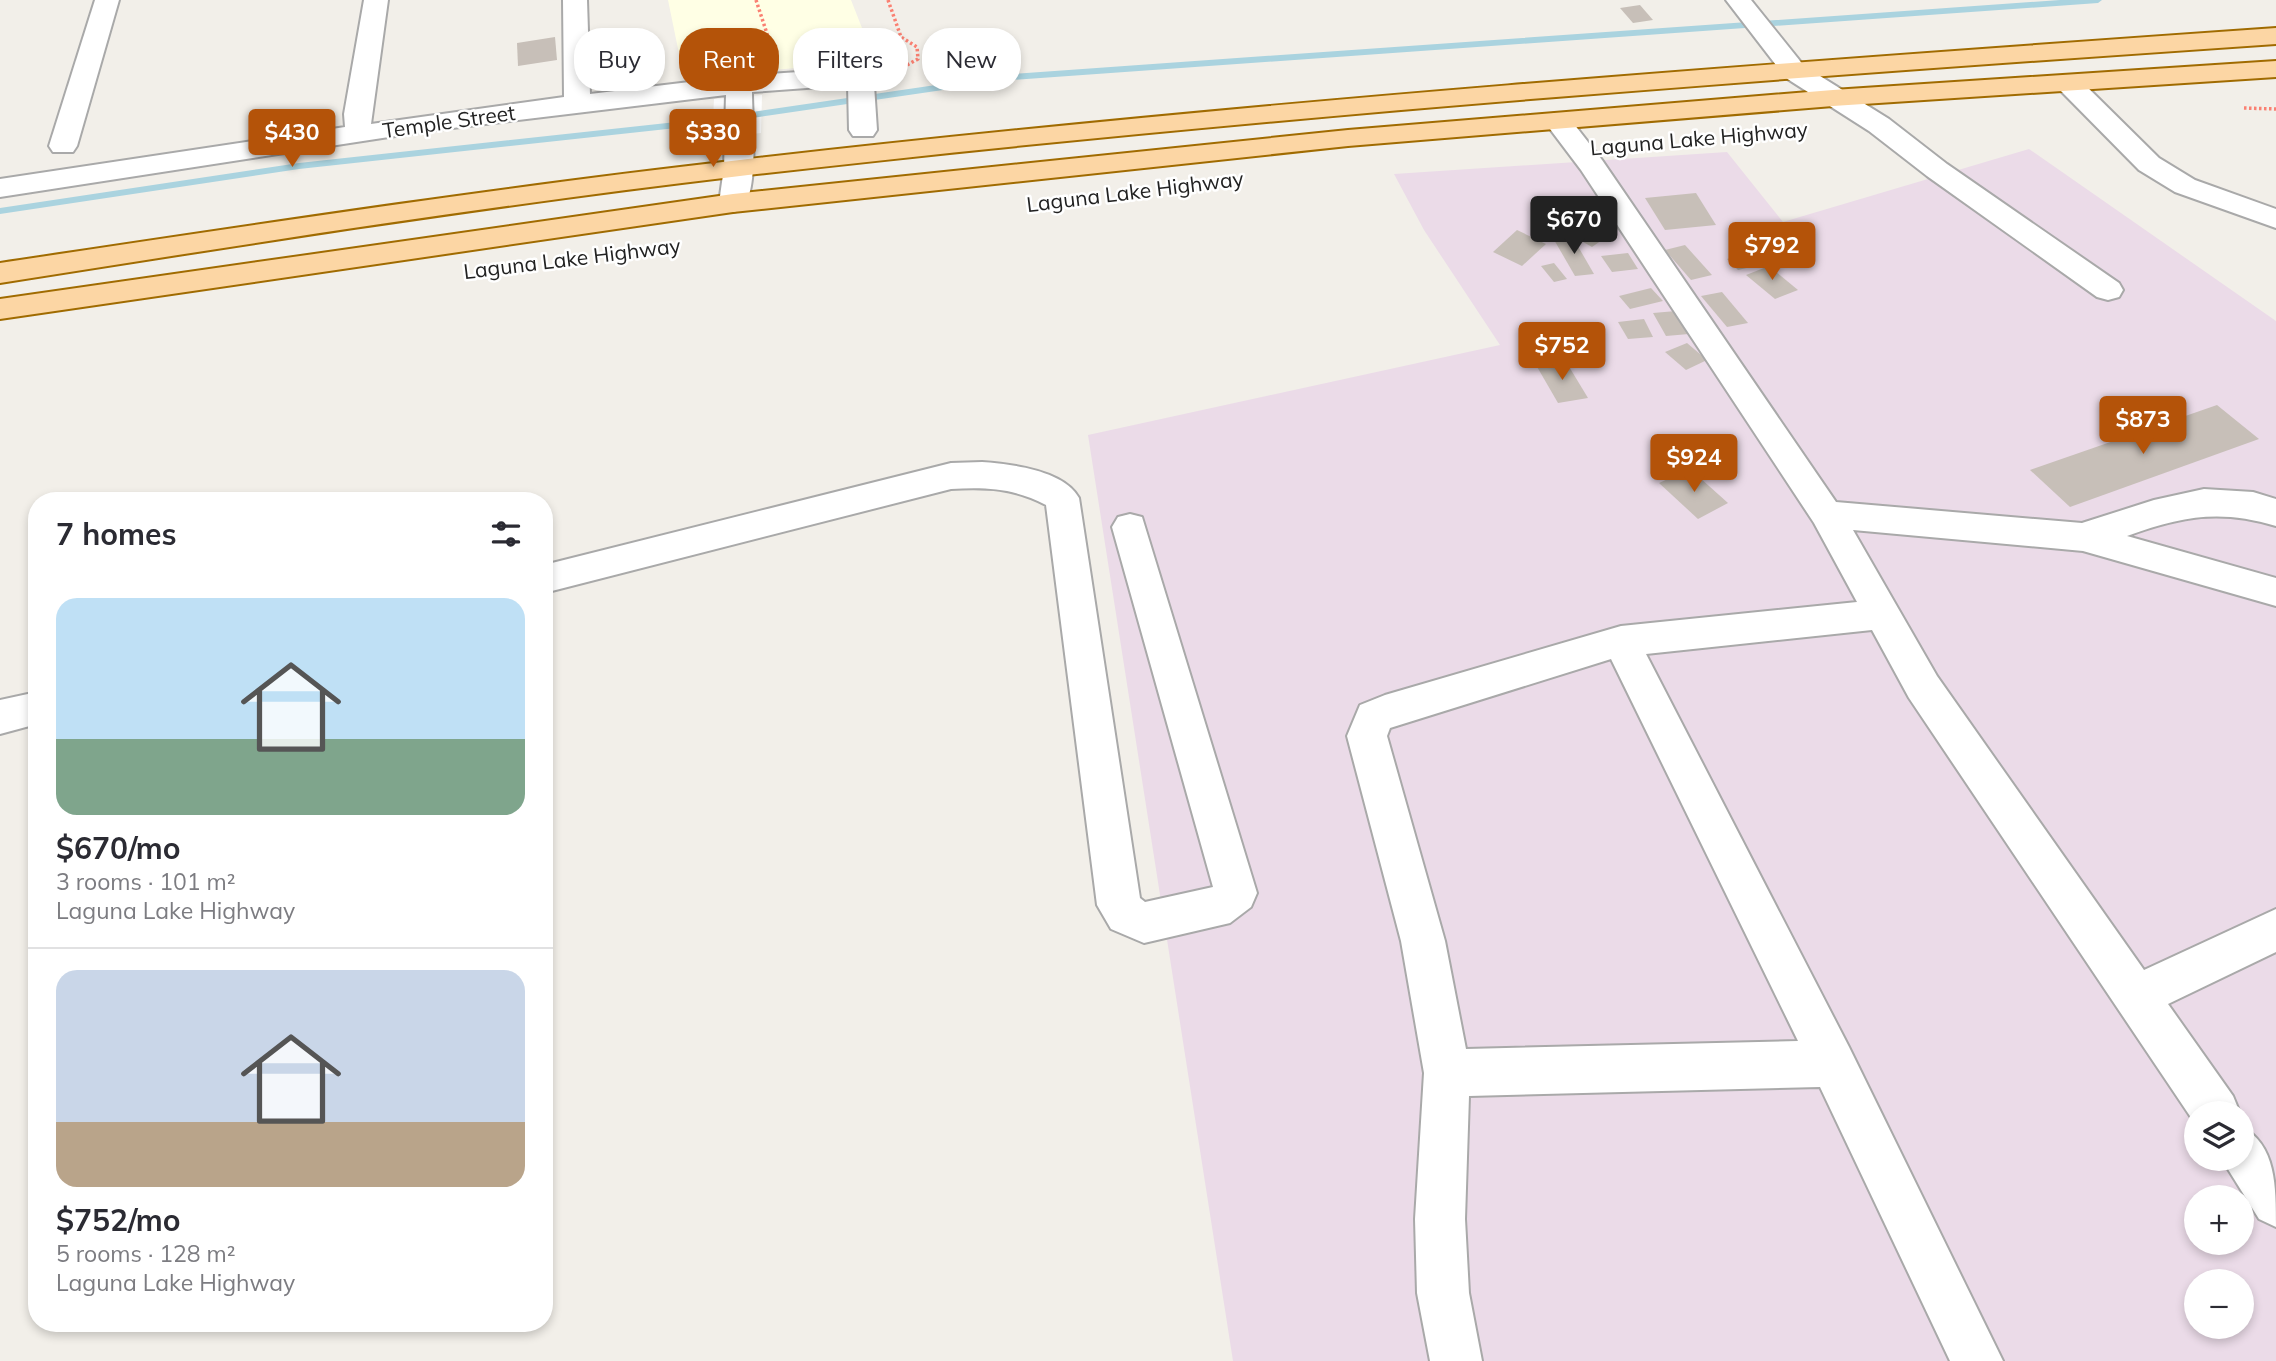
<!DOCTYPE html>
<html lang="en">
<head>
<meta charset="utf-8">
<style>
	body { margin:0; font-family:Mulish,sans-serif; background:#f7f7f7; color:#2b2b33; height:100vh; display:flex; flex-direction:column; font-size:26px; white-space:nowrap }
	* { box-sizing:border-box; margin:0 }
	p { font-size:23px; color:#7c7c81 }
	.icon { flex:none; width:38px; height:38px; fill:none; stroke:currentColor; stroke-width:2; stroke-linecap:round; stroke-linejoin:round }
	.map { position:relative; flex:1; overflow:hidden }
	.panel { position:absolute; left:28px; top:492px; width:525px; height:840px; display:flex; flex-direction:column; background:#fff; border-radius:28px; box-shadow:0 4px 10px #0003 }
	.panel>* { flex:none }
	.top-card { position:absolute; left:574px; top:28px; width:665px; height:63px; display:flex; gap:14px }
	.fabs { position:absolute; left:2184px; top:1101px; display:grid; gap:14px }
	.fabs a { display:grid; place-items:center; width:70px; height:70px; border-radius:50%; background:#fff; box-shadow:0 4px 10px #0003; font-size:35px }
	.price { position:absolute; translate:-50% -60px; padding:0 16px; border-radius:7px; background:#b45309; color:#fff; font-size:23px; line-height:46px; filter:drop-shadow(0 2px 4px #0008) }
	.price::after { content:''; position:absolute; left:50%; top:42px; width:21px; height:16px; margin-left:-10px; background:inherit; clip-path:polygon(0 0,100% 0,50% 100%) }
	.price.selected { background:#222; color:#fff }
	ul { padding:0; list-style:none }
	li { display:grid; align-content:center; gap:14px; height:371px; padding:0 28px }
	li+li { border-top:2px solid #e1e1e2 }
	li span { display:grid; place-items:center; height:217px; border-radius:21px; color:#555 }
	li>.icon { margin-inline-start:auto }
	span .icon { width:126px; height:126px; fill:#fffc; stroke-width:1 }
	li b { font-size:30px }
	h2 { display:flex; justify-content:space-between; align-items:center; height:84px; padding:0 28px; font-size:30px }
	.pill { padding:0 24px; border-radius:28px; background:#fff; box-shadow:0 4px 10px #0003; font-size:24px; line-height:63px }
	.pill.selected { background:#b45309; color:#fff }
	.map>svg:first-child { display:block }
	.industrial { fill:#ebdbe8; fill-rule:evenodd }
	.education { fill:#ffffe5 }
	.pier { fill:#fff }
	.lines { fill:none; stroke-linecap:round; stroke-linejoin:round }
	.stream { fill:#aad3df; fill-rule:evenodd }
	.building { fill:#c7bfb8 }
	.minor-casing { stroke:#a9a9a9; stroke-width:4 }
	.major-casing { stroke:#a06b00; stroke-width:4 }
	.path { stroke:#fa8072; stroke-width:3.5; stroke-dasharray:2.5 2.5; stroke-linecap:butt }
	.minor { fill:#fff; fill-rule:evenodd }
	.major { fill:#fcd6a4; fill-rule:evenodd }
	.labels { text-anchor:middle; stroke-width:5; stroke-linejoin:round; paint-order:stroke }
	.far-street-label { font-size:21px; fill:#222; stroke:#fff }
</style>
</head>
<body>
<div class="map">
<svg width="2276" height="1361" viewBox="0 0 2276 1361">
	<rect width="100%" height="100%" fill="#f2efe9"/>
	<!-- industrial -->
	<path class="industrial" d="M2029,149L2276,321V1361H1233L1088,435L1500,345L1424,230L1394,174L1727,152L1783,222ZM2196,1113H2242V1158H2196ZM2196,1197H2242V1242H2196ZM2196,1281H2242V1326H2196Z"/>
	<!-- education -->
	<path class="education" d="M668,0H851L875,61L684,78Z"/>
	<!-- pier -->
	<path class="pier" d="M762,95L761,133L712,138L714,99Z"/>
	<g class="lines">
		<!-- stream -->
		<path class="stream" d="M2060,0H2102L2098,3L1011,80L704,125L299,169L0,214V208L299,163L704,119L1011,74Z"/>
	</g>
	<!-- building -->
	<g class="building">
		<path d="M1640,5L1653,20L1633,23L1620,8Z"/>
		<path d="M555,37L557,60L518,66L517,43Z"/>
		<path d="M1696,193L1716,225L1665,230L1645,198Z"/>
		<path d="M1586,211L1618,229L1592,247L1560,229Z"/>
		<path d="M1517,230L1546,244L1522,266L1493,252Z"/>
		<path d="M1572,236L1594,274L1575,276L1553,238Z"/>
		<path d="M1685,245L1712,275L1691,280L1665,250Z"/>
		<path d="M1628,253L1638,269L1612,272L1601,256Z"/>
		<path d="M1744,254L1755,266L1738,270L1727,259Z"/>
		<path d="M1554,263L1567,279L1554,282L1541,266Z"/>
		<path d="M1769,266L1798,290L1775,299L1746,275Z"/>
		<path d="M1651,288L1663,301L1630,309L1619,296Z"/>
		<path d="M1722,292L1748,323L1727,327L1701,296Z"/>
		<path d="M1676,311L1689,334L1666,336L1653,313Z"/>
		<path d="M1644,319L1653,337L1628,339L1618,322Z"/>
		<path d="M1687,343L1707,360L1686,370L1665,352Z"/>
		<path d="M1565,360L1588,398L1558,403L1536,365Z"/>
		<path d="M2217,405L2259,439L2070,507L2030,470Z"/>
		<path d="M1690,469L1728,503L1698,519L1659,483Z"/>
	</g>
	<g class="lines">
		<defs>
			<g id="minor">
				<path d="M95,0H119L77,146L73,152H53L49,146Z"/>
				<path d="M364,0H388L371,124L564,97L563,0H587L590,94L739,76L857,68L866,70L874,85L877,130L873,136H853L849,130L848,85L752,92C752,121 759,186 743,209L733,212L723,209L719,203L724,168L726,95L428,131L0,197V179L345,127L344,114Z"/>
				<path d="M1726,0H1751L1804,66L1889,119L1947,164L2119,283L2123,290L2119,297L2108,300L2097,297L1927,176L1869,131L1786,78Z"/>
				<path d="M2068,75L2077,77L2159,158L2195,180L2276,209V228L2175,192L2139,170L2059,89L2055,83L2059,77Z"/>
				<path d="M1557,113L1567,115L1602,160L1836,502L2082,523L2154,500L2204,489L2253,492L2276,499V526C2220,509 2182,516 2127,536L2276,578V606L2083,551L1853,530L1937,676L2144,970L2276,909V952L2168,1004L2233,1096L2240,1113H2196V1125L1909,698L1872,630L1646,654L1849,1047L2003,1361H1950L1820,1087L1469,1096L1465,1219L1469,1293L1482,1361H1430L1417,1293L1415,1219L1424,1073L1401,941L1347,736L1360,705L1385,695L1621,626L1857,602L1814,523L1581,170L1544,121L1547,115ZM1611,659L1798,1041L1466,1049L1445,941L1387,736L1390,728Z"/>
				<path d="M982,462C1011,464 1064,470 1079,498L1140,898L1145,902L1213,887L1112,527L1118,517L1130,514L1142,517L1257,893L1251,907L1230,923L1144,943L1111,929L1097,905L1046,505C1014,488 986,487 951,489L544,593V565L951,463Z"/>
				<path d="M37,692V724L0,734V700Z"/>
				<path d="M2242,1127C2276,1145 2276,1186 2276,1227L2259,1219L2221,1158H2242Z"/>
			</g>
			<g id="major">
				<path d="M2276,28V44C1763,79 1251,117 740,176C493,205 246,244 0,283V263C246,226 493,188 740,160C1251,101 1763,64 2276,28Z"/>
				<path d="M2276,61V77L1833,106L1348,146L733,212L0,319V299L733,194L1348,130L1833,90Z"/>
			</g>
		</defs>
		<!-- minor casing -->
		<use href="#minor" class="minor-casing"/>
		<!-- major casing -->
		<use href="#major" class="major-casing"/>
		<!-- path -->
		<g class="path">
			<path d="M756,0L772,49"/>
			<path d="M888,0L901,37L917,47L918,59L896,71"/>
			<path d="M2244,108L2276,109"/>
		</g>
		<!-- minor -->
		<use href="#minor" class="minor"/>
		<!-- major -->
		<use href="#major" class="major"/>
	</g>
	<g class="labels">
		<!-- far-street labels -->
		<g class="far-street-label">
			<text transform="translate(449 122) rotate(-8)" y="7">Temple Street</text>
			<text transform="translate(1699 139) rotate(-5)" y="7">Laguna Lake Highway</text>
			<text transform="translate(1135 192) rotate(-7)" y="7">Laguna Lake Highway</text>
			<text transform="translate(572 259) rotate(-7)" y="7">Laguna Lake Highway</text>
		</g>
	</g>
</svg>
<div class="fabs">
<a><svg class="icon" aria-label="layers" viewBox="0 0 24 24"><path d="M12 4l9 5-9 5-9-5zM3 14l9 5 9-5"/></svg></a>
<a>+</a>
<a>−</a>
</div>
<b class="price" style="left:292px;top:169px">$430</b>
<b class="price" style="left:713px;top:169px">$330</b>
<b class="price selected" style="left:1574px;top:256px">$670</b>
<b class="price" style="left:1772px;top:282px">$792</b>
<b class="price" style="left:1562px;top:382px">$752</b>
<b class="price" style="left:2143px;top:456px">$873</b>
<b class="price" style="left:1694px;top:494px">$924</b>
<div class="top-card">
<a class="pill">Buy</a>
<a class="pill selected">Rent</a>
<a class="pill">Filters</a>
<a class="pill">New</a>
</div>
<section class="panel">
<h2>7 homes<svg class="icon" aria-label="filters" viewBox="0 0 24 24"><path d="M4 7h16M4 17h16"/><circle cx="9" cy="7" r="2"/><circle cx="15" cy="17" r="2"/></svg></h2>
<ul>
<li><span style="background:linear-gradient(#bfe0f5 65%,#7fa58c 0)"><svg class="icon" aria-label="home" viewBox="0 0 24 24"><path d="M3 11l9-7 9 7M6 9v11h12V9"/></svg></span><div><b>$670/mo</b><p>3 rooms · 101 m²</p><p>Laguna Lake Highway</p></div></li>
<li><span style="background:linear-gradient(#c9d6e8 70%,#b9a48a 0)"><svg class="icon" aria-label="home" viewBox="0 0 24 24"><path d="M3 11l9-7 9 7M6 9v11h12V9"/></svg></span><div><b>$752/mo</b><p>5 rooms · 128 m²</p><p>Laguna Lake Highway</p></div></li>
</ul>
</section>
</div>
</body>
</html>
